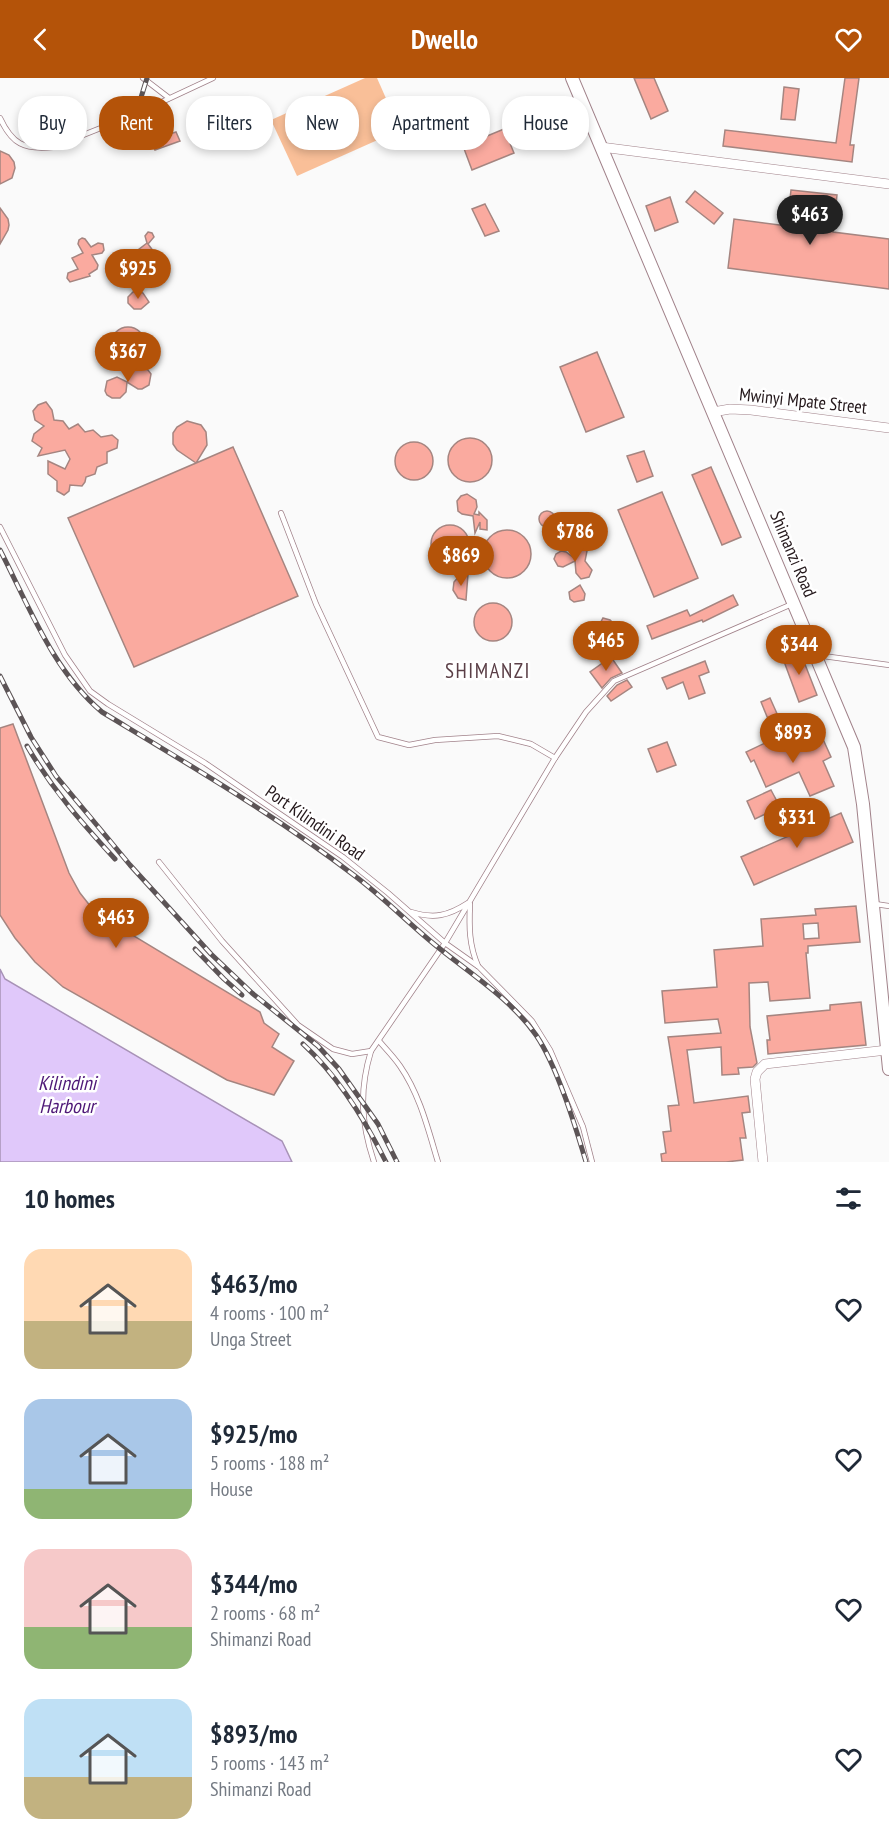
<!DOCTYPE html>
<html lang="en">
<head>
<meta charset="utf-8">
<style>
	body { margin:0; font-family:"PT Sans Narrow",sans-serif; background:#f6f6f7; color:#1f2937; height:100vh; display:flex; flex-direction:column; font-size:22px; white-space:nowrap }
	* { box-sizing:border-box; margin:0 }
	p { font-size:20px; color:#747a83 }
	.icon { flex:none; width:33px; height:33px; fill:none; stroke:currentColor; stroke-width:2; stroke-linecap:round; stroke-linejoin:round }
	.map { position:relative; height:1084px; overflow:hidden }
	.panel { display:flex; flex-direction:column; background:#fff; flex:1 }
	.panel>* { flex:none }
	.hud { position:absolute; left:18px; top:18px; width:854px; height:54px; display:flex; gap:12px }
	.price { position:absolute; translate:-50% -51px; padding:0 14px; border-radius:21px; background:#b45309; color:#fff; font-size:20px; line-height:39px; filter:drop-shadow(0 2px 3px #0008) }
	.price::after { content:''; position:absolute; left:50%; top:36px; width:18px; height:14px; margin-left:-9px; background:inherit; clip-path:polygon(0 0,100% 0,50% 100%) }
	.price.selected { background:#222; color:#fff }
	ul { padding:0; list-style:none }
	li { display:flex; align-items:center; gap:18px; height:150px; padding:0 24px }
	li span { display:grid; place-items:center; flex:none; width:168px; height:120px; border-radius:18px; color:#555 }
	li>.icon { margin-inline-start:auto }
	span .icon { width:72px; height:72px; fill:#fffc; stroke-width:1 }
	li b { font-size:26px }
	h2 { display:flex; justify-content:space-between; align-items:center; height:72px; padding:0 24px; font-size:26px }
	.tag { padding:0 21px; border-radius:24px; background:#fff; box-shadow:0 3px 9px #0003; font-size:21px; line-height:54px }
	.tag.selected { background:#b45309; color:#fff }
	header { display:flex; justify-content:space-between; align-items:center; height:78px; padding:0 24px; background:#b45309; color:#fff; font-size:27px; font-weight:600 }
	.map>svg:first-child { display:block }
	.green { fill:#f9bf98 }
	.water { fill:#e0c8fa; stroke:#a893b7; stroke-width:1.5 }
	.building { fill:#faaa9f; stroke:#a58580; stroke-width:1.5; fill-rule:evenodd }
	.lines { fill:none; stroke-linecap:round; stroke-linejoin:round }
	.lane-casing { stroke:#a1828a; stroke-width:6 }
	.street-casing { stroke:#a1828a; stroke-width:10 }
	.secondary-casing { stroke:#a1828a; stroke-width:14 }
	.lane { stroke:#fff; stroke-width:4.5 }
	.street { stroke:#fff; stroke-width:9 }
	.secondary { stroke:#fff; stroke-width:12 }
	.rail-casing { stroke:#5c5456; stroke-width:5 }
	.rail { stroke:#fff; stroke-width:3; stroke-dasharray:9; stroke-linecap:butt }
	.labels { text-anchor:middle; stroke-width:5; stroke-linejoin:round; paint-order:stroke }
	.street-label { font-size:18px; fill:#24181b; stroke:#fff }
	.water-label { font-size:20px; font-style:italic; fill:#4e1877; stroke:#fff }
	.quarter-label { font-size:21px; letter-spacing:1.5px; fill:#5b3f47; stroke:#fff }
</style>
</head>
<body>
<header><svg class="icon" aria-label="back" viewBox="0 0 24 24"><path d="M15 5l-7 7 7 7"/></svg>Dwello<svg class="icon" aria-label="heart" viewBox="0 0 24 24"><path d="M12 20l-8-8c-3-5 5-10 8-4 3-6 11-1 8 4z"/></svg></header>
<div class="map">
<svg width="889" height="1084" viewBox="0 0 889 1084">
	<rect width="100%" height="100%" fill="#fafafa"/>
	<!-- green -->
	<path class="green" d="M365,0H377L400,52L297,98L271,42Z"/>
	<!-- water -->
	<path class="water" d="M0,891L5,901L282,1063L292,1084H0Z"/>
	<!-- building -->
	<g class="building">
		<path d="M634,0H654L668,33L651,41Z"/>
		<path d="M845,0H859L850,67H854L852,84L723,68L725,52L836,65Z"/>
		<path d="M784,9L799,11L795,42L781,41Z"/>
		<path d="M235,41L242,55L233,59L230,55L227,56L221,47Z"/>
		<path d="M504,51L514,75L472,92L463,68Z"/>
		<path d="M161,52L164,58L176,54L180,63L155,72L149,56Z"/>
		<path d="M0,73L9,77L14,84L15,90L12,100L0,106Z"/>
		<path d="M791,112L837,117L833,154L889,161V211L728,190L734,141L787,148Z"/>
		<path d="M695,113L723,135L714,146L686,124Z"/>
		<path d="M670,119L678,144L655,153L646,128Z"/>
		<path d="M485,126L499,153L485,158L472,131Z"/>
		<path d="M0,130L8,141L9,147L8,152L0,166Z"/>
		<path d="M148,154L152,155L154,159L148,166L154,174L153,188L143,187L136,181L138,172L147,165L145,158Z"/>
		<path d="M82,160L85,161L91,169L98,165L103,166L104,172L102,175L92,177L98,187L97,191L89,196L90,198L70,204L67,200L68,195L78,191L72,180L83,175L78,166L79,162Z"/>
		<path d="M138,213L143,215L149,224L141,231H134L128,225V219L133,214Z"/>
		<circle cx="128" cy="266" r="17"/>
		<path d="M597,274L624,339L586,354L560,289Z"/>
		<path d="M136,287L148,292L151,296L149,307L142,311H138L127,304L126,314L120,320H112L107,317L105,313L107,303L117,299L127,304Z"/>
		<path d="M46,324L52,332L54,342L63,343L69,351L78,346L85,354L93,352L101,359L112,357L118,362L117,370L107,374V385L97,389L95,396L86,399L85,404L82,408L70,407L69,413L64,417L57,413V403L48,396V383L65,391L70,381L65,372L38,378L42,370L32,363L34,356L44,348L35,342L33,333L38,327Z"/>
		<path d="M187,343L201,347L206,354L207,367L196,385L233,369L298,518L134,589L68,440L196,385L177,372L173,366V355L177,349Z"/>
		<circle cx="470" cy="382" r="22"/>
		<circle cx="414" cy="383" r="19"/>
		<path d="M644,373L653,398L637,404L627,378Z"/>
		<path d="M711,389L741,459L722,467L692,397Z"/>
		<path d="M662,414L698,500L654,519L618,432Z"/>
		<path d="M467,416L476,422L477,429L474,436L479,437V434L487,442V452L480,451V444L475,455L473,438L462,436L458,433L457,423L461,418Z"/>
		<circle cx="547" cy="441" r="8"/>
		<circle cx="450" cy="466" r="19"/>
		<circle cx="507" cy="476" r="24"/>
		<path d="M581,470L587,473L585,483L592,492L589,499L581,501L576,495L575,483L563,489L558,488L554,481L556,476L561,473L566,474L574,480Z"/>
		<path d="M461,496H468L466,522L458,520L453,512L454,504Z"/>
		<path d="M580,507L585,516L584,522L574,524L570,521L569,514Z"/>
		<path d="M733,517L738,527L703,544L702,542L652,561L647,548L687,532L690,538Z"/>
		<circle cx="493" cy="544" r="19"/>
		<path d="M603,540L610,542L614,546V554L610,557H604L596,553Z"/>
		<path d="M583,548L595,553L588,563L582,564L577,558L579,551Z"/>
		<path d="M799,571L817,617L799,624L782,578Z"/>
		<path d="M611,579L622,595L611,600L602,610L590,594Z"/>
		<path d="M705,583L709,594L699,598L705,615L689,621L683,604L667,611L662,600Z"/>
		<path d="M627,602L632,609L611,623L607,618L617,607Z"/>
		<path d="M770,620L783,649L773,653L761,624Z"/>
		<path d="M13,646L69,795L80,815L91,829L104,840L260,934L264,945L279,956L272,969L294,983L274,1017L227,1002L63,909L35,884L15,860L0,837V650Z"/>
		<path d="M780,658L788,675L822,659L831,679L823,683L834,708L810,718L799,694L766,709L754,682L751,684L746,674Z"/>
		<path d="M667,664L676,687L657,694L648,671Z"/>
		<path d="M771,712L780,729L755,741L747,723Z"/>
		<path d="M841,735L853,764L754,807L741,779Z"/>
		<path d="M856,828L860,864L808,868V875H806L810,920L770,923L768,904L749,905L750,949L757,985L753,989L738,990L739,996L722,997L721,969L687,972L694,1025L748,1018L750,1034L742,1035L746,1060H740L743,1082L726,1084H662L661,1076L666,1075L663,1054L671,1053L668,1028L679,1027L668,959L721,955L718,941L665,945L662,913L717,909L714,872L763,868L761,841L816,837L815,831ZM818,845L819,860L804,861L803,846Z"/>
		<path d="M861,924L866,967L768,976L767,962H770L767,938L830,932V927Z"/>
	</g>
	<g class="lines">
		<defs>
			<g id="lane">
				<path d="M143,0L169,20"/>
				<path d="M0,40C12,66 24,72 53,69L136,36L213,0"/>
				<path d="M281,435L316,526L378,659L409,667L435,662L498,658L531,666L555,680"/>
				<path d="M0,449L65,577L90,613L108,626L205,685L343,779L388,815L445,865L479,889L532,943L550,972L583,1049L592,1084"/>
				<path d="M816,577L889,587"/>
				<path d="M159,784L222,863L298,947L333,971L352,976L371,973L445,865L555,680L586,634L614,603L792,526"/>
				<path d="M470,826C469,849 469,867 478,888"/>
				<path d="M875,826L889,828"/>
				<path d="M411,834C434,841 448,838 468,825"/>
				<path d="M379,963C386,971 394,979 400,988C420,1017 428,1051 438,1084"/>
				<path d="M371,973C359,1013 361,1045 374,1084"/>
			</g>
			<g id="street">
				<path d="M601,69L889,106"/>
				<path d="M713,334L730,331L751,332L889,350"/>
				<path d="M763,1084L755,1001L757,994L765,986L887,972"/>
			</g>
			<path id="secondary" d="M572,0L854,669L863,726L889,991"/>
		</defs>
		<!-- lane casing -->
		<use href="#lane" class="lane-casing"/>
		<!-- street casing -->
		<use href="#street" class="street-casing"/>
		<!-- secondary casing -->
		<use href="#secondary" class="secondary-casing"/>
		<!-- lane -->
		<use href="#lane" class="lane"/>
		<!-- street -->
		<use href="#street" class="street"/>
		<!-- secondary -->
		<use href="#secondary" class="secondary"/>
		<defs>
			<g id="rail">
				<path d="M127,65L147,0"/>
				<path d="M0,472C29,528 53,593 102,634C188,686 275,737 355,798C383,819 407,844 434,866C469,895 510,920 536,957C557,988 575,1047 586,1084"/>
				<path d="M0,598L31,659L56,698L130,787L211,876L252,915L318,968L339,991L378,1046L397,1084"/>
				<path d="M27,668C52,711 81,744 115,781"/>
				<path d="M195,871L224,901L242,917"/>
				<path d="M303,966C338,998 365,1042 386,1084"/>
			</g>
		</defs>
		<!-- rail casing -->
		<use href="#rail" class="rail-casing"/>
		<!-- rail -->
		<use href="#rail" class="rail"/>
	</g>
	<g class="labels">
		<!-- street labels -->
		<g class="street-label">
			<text transform="translate(803 323) rotate(6)" y="6">Mwinyi Mpate Street</text>
			<text transform="translate(793 476) rotate(67)" y="6">Shimanzi Road</text>
			<text transform="translate(315 745) rotate(35)" y="6">Port Kilindini Road</text>
		</g>
		<!-- water labels -->
		<g class="water-label">
			<text x="67" y="1012">Kilindini<tspan x="67" dy="23">Harbour</tspan></text>
		</g>
		<!-- quarter labels -->
		<g class="quarter-label">
			<text x="488" y="600">SHIMANZI</text>
		</g>
	</g>
</svg>
<b class="price selected" style="left:810px;top:168px">$463</b>
<b class="price" style="left:138px;top:222px">$925</b>
<b class="price" style="left:128px;top:305px">$367</b>
<b class="price" style="left:575px;top:485px">$786</b>
<b class="price" style="left:461px;top:509px">$869</b>
<b class="price" style="left:606px;top:594px">$465</b>
<b class="price" style="left:799px;top:598px">$344</b>
<b class="price" style="left:793px;top:686px">$893</b>
<b class="price" style="left:797px;top:771px">$331</b>
<b class="price" style="left:116px;top:871px">$463</b>
<div class="hud">
<a class="tag">Buy</a>
<a class="tag selected">Rent</a>
<a class="tag">Filters</a>
<a class="tag">New</a>
<a class="tag">Apartment</a>
<a class="tag">House</a>
</div>
</div>
<section class="panel">
<h2>10 homes<svg class="icon" aria-label="filters" viewBox="0 0 24 24"><path d="M4 7h16M4 17h16"/><circle cx="9" cy="7" r="2"/><circle cx="15" cy="17" r="2"/></svg></h2>
<ul>
<li><span style="background:linear-gradient(#ffd9b3 60%,#c2b280 0)"><svg class="icon" aria-label="home" viewBox="0 0 24 24"><path d="M3 11l9-7 9 7M6 9v11h12V9"/></svg></span><div><b>$463/mo</b><p>4 rooms · 100 m²</p><p>Unga Street</p></div><svg class="icon" aria-label="heart" viewBox="0 0 24 24"><path d="M12 20l-8-8c-3-5 5-10 8-4 3-6 11-1 8 4z"/></svg></li>
<li><span style="background:linear-gradient(#a9c7e8 75%,#8fb573 0)"><svg class="icon" aria-label="home" viewBox="0 0 24 24"><path d="M3 11l9-7 9 7M6 9v11h12V9"/></svg></span><div><b>$925/mo</b><p>5 rooms · 188 m²</p><p>House</p></div><svg class="icon" aria-label="heart" viewBox="0 0 24 24"><path d="M12 20l-8-8c-3-5 5-10 8-4 3-6 11-1 8 4z"/></svg></li>
<li><span style="background:linear-gradient(#f6c9c9 65%,#8fb573 0)"><svg class="icon" aria-label="home" viewBox="0 0 24 24"><path d="M3 11l9-7 9 7M6 9v11h12V9"/></svg></span><div><b>$344/mo</b><p>2 rooms · 68 m²</p><p>Shimanzi Road</p></div><svg class="icon" aria-label="heart" viewBox="0 0 24 24"><path d="M12 20l-8-8c-3-5 5-10 8-4 3-6 11-1 8 4z"/></svg></li>
<li><span style="background:linear-gradient(#bfe0f5 65%,#c2b280 0)"><svg class="icon" aria-label="home" viewBox="0 0 24 24"><path d="M3 11l9-7 9 7M6 9v11h12V9"/></svg></span><div><b>$893/mo</b><p>5 rooms · 143 m²</p><p>Shimanzi Road</p></div><svg class="icon" aria-label="heart" viewBox="0 0 24 24"><path d="M12 20l-8-8c-3-5 5-10 8-4 3-6 11-1 8 4z"/></svg></li>
</ul>
</section>
</body>
</html>
